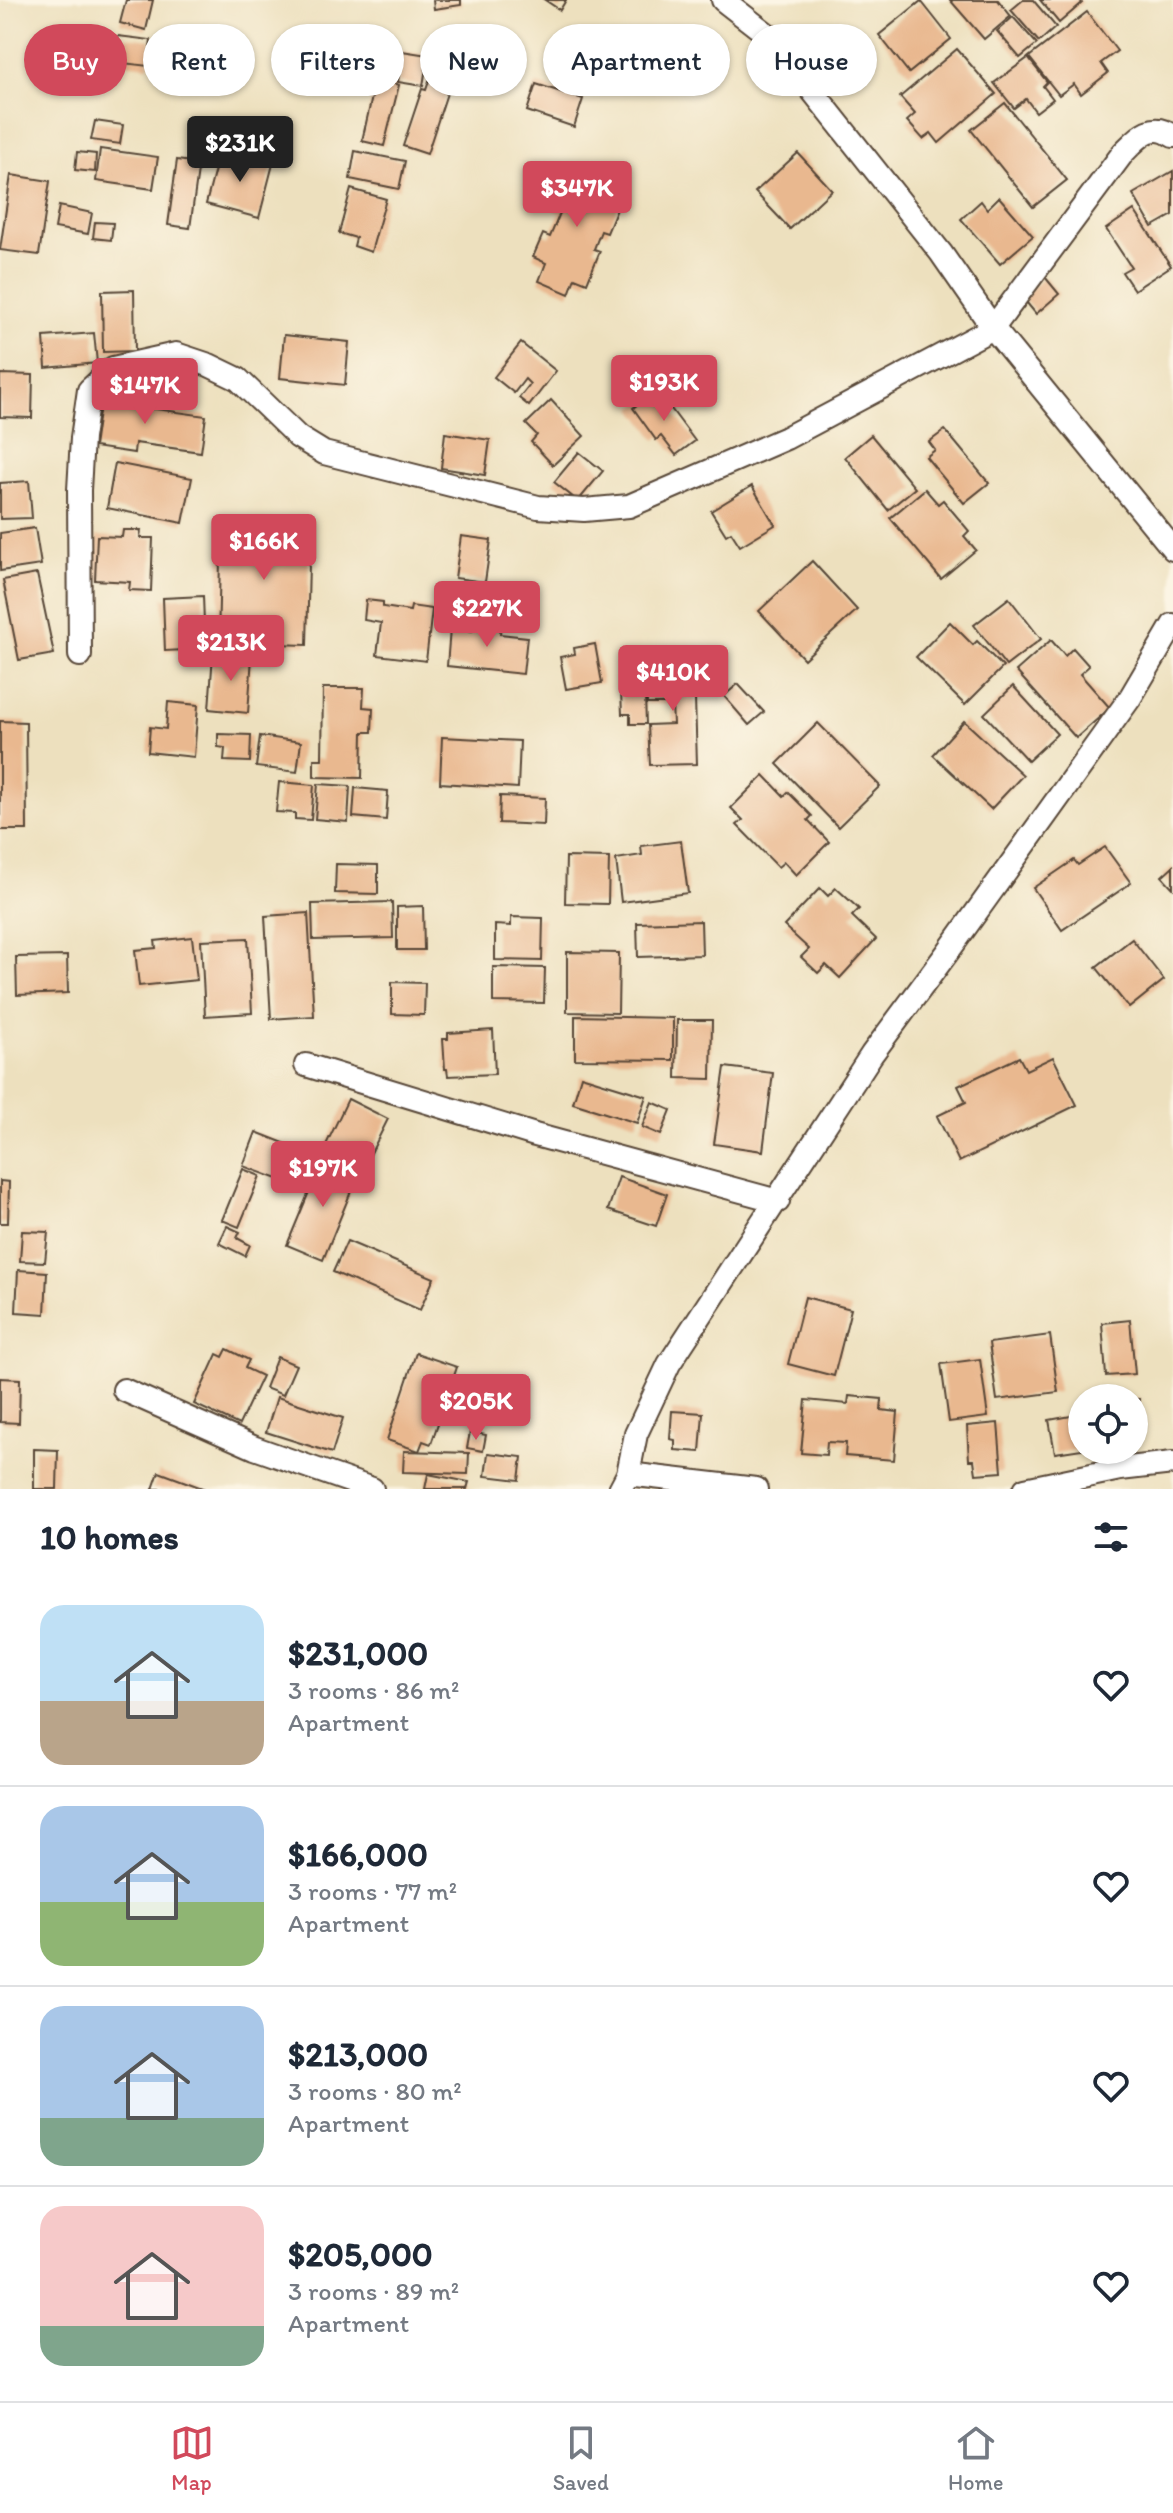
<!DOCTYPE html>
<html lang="en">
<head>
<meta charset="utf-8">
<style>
	body { margin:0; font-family:Itim,sans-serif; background:#f2f2f3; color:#1f2937; height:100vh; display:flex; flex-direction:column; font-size:30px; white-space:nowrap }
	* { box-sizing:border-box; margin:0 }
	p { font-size:26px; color:#747a83 }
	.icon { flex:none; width:44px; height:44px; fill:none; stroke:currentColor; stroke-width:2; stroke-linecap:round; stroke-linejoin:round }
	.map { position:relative; height:1489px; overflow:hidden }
	.side { display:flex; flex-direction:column; background:#fff; flex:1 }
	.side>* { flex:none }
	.hud { position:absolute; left:24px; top:24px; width:1126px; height:72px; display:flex; gap:16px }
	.controls { position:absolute; left:1068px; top:1384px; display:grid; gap:16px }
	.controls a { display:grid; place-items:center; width:80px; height:80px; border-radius:50%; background:#fff; box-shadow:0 2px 6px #0004; font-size:40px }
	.price { position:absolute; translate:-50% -68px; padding:0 18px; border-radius:8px; background:#d1495b; color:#fff; font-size:26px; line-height:52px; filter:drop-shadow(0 2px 4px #0008) }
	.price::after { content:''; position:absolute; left:50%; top:48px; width:24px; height:18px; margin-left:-12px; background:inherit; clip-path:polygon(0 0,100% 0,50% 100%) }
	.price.current { background:#222; color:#fff }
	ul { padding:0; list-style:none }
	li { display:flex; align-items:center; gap:24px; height:200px; padding:0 40px }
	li+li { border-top:2px solid #e0e1e3 }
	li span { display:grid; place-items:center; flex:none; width:224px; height:160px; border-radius:24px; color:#555 }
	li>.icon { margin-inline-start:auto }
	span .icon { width:96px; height:96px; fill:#fffc; stroke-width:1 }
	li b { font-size:34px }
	h2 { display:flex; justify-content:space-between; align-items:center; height:96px; padding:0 40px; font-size:34px }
	.chip { padding:0 28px; border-radius:36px; background:#fff; box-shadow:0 2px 6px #0004; font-size:28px; line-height:72px }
	.chip.current { background:#d1495b; color:#fff }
	.menu { display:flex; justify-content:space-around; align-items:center; height:112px; border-top:2px solid #e0e1e3; background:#fff; font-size:22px; color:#747a83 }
	.menu a { display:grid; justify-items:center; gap:4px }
	.menu .current { color:#d1495b }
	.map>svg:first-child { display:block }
	.building { fill:#e9b88f }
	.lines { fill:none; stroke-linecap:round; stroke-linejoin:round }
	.street-casing { stroke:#564536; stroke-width:26 }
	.street { stroke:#fff; stroke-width:22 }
</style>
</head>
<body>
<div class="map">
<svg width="1173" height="1489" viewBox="0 0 1173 1489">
	<rect width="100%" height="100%" fill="#fcf5e5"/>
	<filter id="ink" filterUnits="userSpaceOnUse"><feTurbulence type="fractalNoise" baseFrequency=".0125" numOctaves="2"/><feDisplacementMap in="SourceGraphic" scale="16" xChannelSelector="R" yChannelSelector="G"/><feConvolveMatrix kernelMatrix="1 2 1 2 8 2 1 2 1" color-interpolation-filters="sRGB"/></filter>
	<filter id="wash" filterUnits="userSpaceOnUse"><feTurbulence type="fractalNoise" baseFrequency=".006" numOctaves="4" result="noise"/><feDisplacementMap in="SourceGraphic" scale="32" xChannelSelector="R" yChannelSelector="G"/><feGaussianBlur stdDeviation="1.8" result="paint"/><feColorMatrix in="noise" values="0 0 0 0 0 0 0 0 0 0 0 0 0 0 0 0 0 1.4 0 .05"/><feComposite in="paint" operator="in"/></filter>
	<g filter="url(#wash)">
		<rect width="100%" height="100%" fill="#ede0be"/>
		<g id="blocks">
			<!-- building -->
			<g class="building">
				<path d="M126,0H153L146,30L120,23Z"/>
				<path d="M433,0H461V5L434,9Z"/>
				<path d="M545,0H566L560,10Z"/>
				<path d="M950,0H998L1011,16L984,39Z"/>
				<path d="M1023,0H1033L1056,27L1039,42L1011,10Z"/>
				<path d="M1040,0H1080L1082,3L1059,23Z"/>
				<path d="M921,1L951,39L909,73L879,35Z"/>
				<path d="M1087,12L1117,51L1101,63L1108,73L1081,94L1074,84L1059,95L1029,57Z"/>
				<path d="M1013,17L1037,44L1020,58L997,31Z"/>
				<path d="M118,36L151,40L148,66L114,62Z"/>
				<path d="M50,47L77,51L75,68L48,64Z"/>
				<path d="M957,49L996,94L939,143L931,133L923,139L907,121L915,114L900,97Z"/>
				<path d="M402,51L428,55L423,86L398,82Z"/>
				<path d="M1028,58L1047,82L1043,86L1053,99L1036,112L1026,99L1014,108L994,83Z"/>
				<path d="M430,78L450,84L427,154L403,146L422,89L426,90Z"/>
				<path d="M376,79L399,85L384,146L362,141Z"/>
				<path d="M536,84L583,99L574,127L527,111Z"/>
				<path d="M1005,103L1067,180L1033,207L971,130Z"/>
				<path d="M95,121L123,125L120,144L91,140Z"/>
				<path d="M100,149L158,157L153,189L96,181Z"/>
				<path d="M220,150L273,164L259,218L206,204Z"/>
				<path d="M355,151L405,161L399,189L350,179Z"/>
				<path d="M77,152L96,154L95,172L75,170Z"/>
				<path d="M798,153L832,190L790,229L755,192Z"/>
				<path d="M177,160L199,163L190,228L168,225Z"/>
				<path d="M570,167L625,190L607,233L601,231L594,249L600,251L587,283L575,278L569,294L539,281L546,263L533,257L543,234L550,237L560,213L553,210Z"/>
				<path d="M1173,171V215L1152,227L1133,194Z"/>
				<path d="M11,175L50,181L39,255L0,250Z"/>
				<path d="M351,189L386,199L371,252L354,246L356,238L339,233Z"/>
				<path d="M999,197L1033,236L1000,264L961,219L981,201L987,209Z"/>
				<path d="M59,206L92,213L88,234L55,228Z"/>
				<path d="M1134,210L1171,266L1134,290L1122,272L1131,267L1106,229Z"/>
				<path d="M95,222L113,223L111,240L93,238Z"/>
				<path d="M1045,277L1059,294L1036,314L1022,297Z"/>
				<path d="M134,290L135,351L103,352L102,291Z"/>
				<path d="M94,333L97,363L46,368L44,337Z"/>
				<path d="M284,335L349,342L345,385L280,378Z"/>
				<path d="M521,343L556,371L529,406L519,398L530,384L525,379L514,393L494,377Z"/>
				<path d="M0,374L33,375L32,418L0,417Z"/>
				<path d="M657,390L695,441L676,455L661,436L656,440L633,408Z"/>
				<path d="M102,391L136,396L134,406L206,416L201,452L135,443L134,453L94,447Z"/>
				<path d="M551,400L584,436L553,465L531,442L537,435L526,424Z"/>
				<path d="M945,430L989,483L964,503L926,457L935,450L929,442Z"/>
				<path d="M445,433L490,440L485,475L441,468Z"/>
				<path d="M871,435L915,488L888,510L845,457Z"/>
				<path d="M579,452L603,471L578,501L554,482Z"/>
				<path d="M115,463L192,478L183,523L107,508Z"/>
				<path d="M29,481L32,518L0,519V483Z"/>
				<path d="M752,486L775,525L740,546L731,532L726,535L711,511Z"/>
				<path d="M925,489L938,504L943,500L969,531L964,536L976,550L941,579L890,518Z"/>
				<path d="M221,519L310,522L307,645L218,642Z"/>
				<path d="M35,528L41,565L0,571V533Z"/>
				<path d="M123,530H141L140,538H153L151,591L129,590L130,582L95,580L97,536L122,537Z"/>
				<path d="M461,536L491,540L485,582L455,578Z"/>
				<path d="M812,561L857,610L804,659L759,611Z"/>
				<path d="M37,574L54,654L19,660L3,580Z"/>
				<path d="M203,596L205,649L165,651L163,598Z"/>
				<path d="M1009,598L1041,639L1006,666L974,625Z"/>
				<path d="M366,600L383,602V607L410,611L411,606L432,609L426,661L377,655L381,623L364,620Z"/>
				<path d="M472,622L501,625L500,634L527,637L523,674L447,666L450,629L472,631Z"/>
				<path d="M950,622L973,645L977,641L1003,667L965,705L916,657Z"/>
				<path d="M1051,640L1065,656L1073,648L1089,666L1080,674L1110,708L1076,738L1016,671Z"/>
				<path d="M595,644L602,683L566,689L560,657L575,654L574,648Z"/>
				<path d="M213,654L252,657L248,713L209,709Z"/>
				<path d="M652,657H675V666H694L697,764L650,765L648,725L673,724L672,704H647L646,667H652Z"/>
				<path d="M644,668L646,724H630V714H622L620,669Z"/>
				<path d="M738,684L764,712L749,725L724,696Z"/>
				<path d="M1013,686L1057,734L1028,761L984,714Z"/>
				<path d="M323,688H364L363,707L373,708L372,732H363L362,778L314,777V759H322Z"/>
				<path d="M168,702L198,705L194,757L148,752L150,727L166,729Z"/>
				<path d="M0,721L26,722L27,830H0Z"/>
				<path d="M964,721L1023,775L991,809L933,755Z"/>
				<path d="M818,723L880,786L838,827L777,764Z"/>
				<path d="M218,734L251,735L250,762L224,761L225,748L218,747Z"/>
				<path d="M260,736L301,742L297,772L256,767Z"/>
				<path d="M442,737L520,741L518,788L440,783Z"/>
				<path d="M764,775L784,796L788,792L812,816L808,820L829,842L796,875L784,862L778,867L737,825L743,820L731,808Z"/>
				<path d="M279,782L314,785L311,820L295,819V813L276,812Z"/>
				<path d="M318,784L350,786L348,822L315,819Z"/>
				<path d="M355,788L388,791L386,820L353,817Z"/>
				<path d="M500,796L545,798L544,825L499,823Z"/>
				<path d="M681,841L688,893L621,902L616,859L642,855L641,846Z"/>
				<path d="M1105,847L1131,883L1062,930L1033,888L1074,860L1078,865Z"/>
				<path d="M566,857L609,858L608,904L565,903Z"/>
				<path d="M336,864L378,865V894L335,893Z"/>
				<path d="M1173,866V888L1162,876Z"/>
				<path d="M820,888L828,896L836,888L859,909L852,916L876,939L840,978L826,965L818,973L801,957L809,949L784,926Z"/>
				<path d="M392,902L393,938L313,940L312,904Z"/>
				<path d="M423,906L424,950H397V907Z"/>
				<path d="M308,913L314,1016L271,1019L265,916Z"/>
				<path d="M511,917L543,918L542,961L495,960V925L511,926Z"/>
				<path d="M701,921L702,955L638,957L637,923Z"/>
				<path d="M192,937L197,980L139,986L135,950L156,948L155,941Z"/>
				<path d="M248,938L252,1013L205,1016L201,940Z"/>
				<path d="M1132,939L1164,980L1129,1008L1096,967Z"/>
				<path d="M567,952L619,953L618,1013L567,1012Z"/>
				<path d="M67,956L68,993L17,995L16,957Z"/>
				<path d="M493,967L545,968L544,1003L493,1002Z"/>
				<path d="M392,982L425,983L424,1015L392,1014Z"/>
				<path d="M575,1016L673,1018V1060L575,1059Z"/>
				<path d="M677,1020H712L711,1079L676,1078Z"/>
				<path d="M493,1030L495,1074L448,1076L447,1069H445L443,1039H448V1033Z"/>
				<path d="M1019,1057L1026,1070L1053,1057L1077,1105L959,1162L937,1116L966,1102L958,1086Z"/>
				<path d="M725,1067L773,1073L763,1151L714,1144Z"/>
				<path d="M581,1076L646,1096L637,1123L573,1103Z"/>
				<path d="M348,1099L388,1119L363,1169L324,1149Z"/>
				<path d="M652,1102L671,1110L661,1135L642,1127Z"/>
				<path d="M256,1132L307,1152L294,1185L243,1166Z"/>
				<path d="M323,1158L359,1172L323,1260L287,1245Z"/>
				<path d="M243,1169L260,1176L239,1227L222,1220Z"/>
				<path d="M619,1177L667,1194L656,1226L608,1210Z"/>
				<path d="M0,1181L9,1182L8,1223H0Z"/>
				<path d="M227,1226L240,1232L237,1238L250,1245L245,1256L219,1243Z"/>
				<path d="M22,1231L48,1232L45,1262L20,1261Z"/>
				<path d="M347,1241L434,1278L420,1310L333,1272Z"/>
				<path d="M18,1270L47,1272L45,1314L16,1312Z"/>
				<path d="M805,1297L851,1309L834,1376L788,1364Z"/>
				<path d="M1130,1320L1135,1374L1106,1376L1102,1323Z"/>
				<path d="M1050,1335L1058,1392L997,1400L989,1343Z"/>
				<path d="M227,1349L249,1360L245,1368L262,1376L239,1425L194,1404L217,1354L223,1357Z"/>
				<path d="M416,1353L457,1367L431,1444L423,1441L419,1451L387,1440Z"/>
				<path d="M277,1357L296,1365L283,1395L265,1388Z"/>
				<path d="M980,1359L988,1417L949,1422L941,1364Z"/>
				<path d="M0,1378L20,1379L19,1423L0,1422Z"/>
				<path d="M849,1396L882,1399L881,1410L898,1412L894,1460L845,1456L846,1443L827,1442L826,1455L801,1453L806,1400L848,1404Z"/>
				<path d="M277,1397L343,1418L332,1453L266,1432Z"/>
				<path d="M1134,1399H1139L1137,1443H1134Z"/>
				<path d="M672,1411L703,1413L700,1452L675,1450V1440L670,1439Z"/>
				<path d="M1082,1414V1449L1055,1453L1049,1420Z"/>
				<path d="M998,1423L1002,1472L976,1474L974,1460H969L967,1426Z"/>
				<path d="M470,1432L486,1435L483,1451L467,1448Z"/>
				<path d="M34,1449L58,1450L57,1489H34Z"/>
				<path d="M404,1451L469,1453L468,1474L403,1472Z"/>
				<path d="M488,1453L522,1457L519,1480L485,1476Z"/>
				<path d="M159,1472L205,1489H153Z"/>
				<path d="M428,1474L469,1482L467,1489H425Z"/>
			</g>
		</g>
	</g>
	<g filter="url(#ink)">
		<use href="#blocks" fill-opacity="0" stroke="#564536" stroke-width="2"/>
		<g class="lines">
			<defs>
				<g id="street">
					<path d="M723,0L768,35L941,253L993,328L1173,549"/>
					<path d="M80,655L79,490L82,438L89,390L113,368L176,354L209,365L238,379L298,437L324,453L538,507L584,510L629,506L786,438L993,328L1123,153C1138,138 1152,120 1173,136"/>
					<path d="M306,1065L535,1135L778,1201"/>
					<path d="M124,1390L255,1448L372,1489"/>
					<path d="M628,1474L756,1489"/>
					<path d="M620,1489L628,1474L636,1434L669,1364L872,1054L947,953L1130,698L1173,625"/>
					<path d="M1025,1489L1120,1469L1173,1463"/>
				</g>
			</defs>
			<!-- street casing -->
			<use href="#street" class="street-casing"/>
			<!-- street -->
			<use href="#street" class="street"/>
		</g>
	</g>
</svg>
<div class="controls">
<a><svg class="icon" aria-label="locate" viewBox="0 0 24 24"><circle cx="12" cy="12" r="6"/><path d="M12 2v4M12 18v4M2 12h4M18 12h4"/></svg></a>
</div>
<b class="price current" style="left:240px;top:184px">$231K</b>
<b class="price" style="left:577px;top:229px">$347K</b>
<b class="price" style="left:664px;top:423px">$193K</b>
<b class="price" style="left:145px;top:426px">$147K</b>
<b class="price" style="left:264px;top:582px">$166K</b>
<b class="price" style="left:487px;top:649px">$227K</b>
<b class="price" style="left:231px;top:683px">$213K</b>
<b class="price" style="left:673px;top:713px">$410K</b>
<b class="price" style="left:323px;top:1209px">$197K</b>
<b class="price" style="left:476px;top:1442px">$205K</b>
<div class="hud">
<a class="chip current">Buy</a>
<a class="chip">Rent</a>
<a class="chip">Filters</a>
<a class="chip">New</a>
<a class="chip">Apartment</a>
<a class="chip">House</a>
</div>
</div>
<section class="side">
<h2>10 homes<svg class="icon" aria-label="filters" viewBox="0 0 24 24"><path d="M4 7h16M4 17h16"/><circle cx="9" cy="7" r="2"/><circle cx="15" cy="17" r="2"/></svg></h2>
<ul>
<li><span style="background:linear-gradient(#bfe0f5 60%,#b9a48a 0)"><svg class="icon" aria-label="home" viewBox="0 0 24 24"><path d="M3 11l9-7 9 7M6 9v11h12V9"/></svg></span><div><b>$231,000</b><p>3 rooms · 86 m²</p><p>Apartment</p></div><svg class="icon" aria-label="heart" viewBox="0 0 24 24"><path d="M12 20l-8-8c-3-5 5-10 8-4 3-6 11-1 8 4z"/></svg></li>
<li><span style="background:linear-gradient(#a9c7e8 60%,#8fb573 0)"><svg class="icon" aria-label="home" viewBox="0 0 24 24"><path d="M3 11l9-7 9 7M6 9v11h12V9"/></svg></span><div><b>$166,000</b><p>3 rooms · 77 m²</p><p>Apartment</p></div><svg class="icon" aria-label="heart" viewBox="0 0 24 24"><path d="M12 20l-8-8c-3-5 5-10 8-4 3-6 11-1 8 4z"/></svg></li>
<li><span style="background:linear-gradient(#a9c7e8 70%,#7fa58c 0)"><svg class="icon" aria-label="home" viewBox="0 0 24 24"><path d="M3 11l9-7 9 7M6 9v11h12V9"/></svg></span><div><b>$213,000</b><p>3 rooms · 80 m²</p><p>Apartment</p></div><svg class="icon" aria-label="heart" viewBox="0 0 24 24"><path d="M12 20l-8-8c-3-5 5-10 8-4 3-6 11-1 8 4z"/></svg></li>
<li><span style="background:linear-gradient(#f6c9c9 75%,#7fa58c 0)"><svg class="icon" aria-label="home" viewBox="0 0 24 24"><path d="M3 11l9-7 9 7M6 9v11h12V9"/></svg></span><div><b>$205,000</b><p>3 rooms · 89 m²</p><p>Apartment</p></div><svg class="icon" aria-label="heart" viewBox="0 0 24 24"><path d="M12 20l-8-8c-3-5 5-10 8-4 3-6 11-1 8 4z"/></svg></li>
</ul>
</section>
<nav class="menu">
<a class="current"><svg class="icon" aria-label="map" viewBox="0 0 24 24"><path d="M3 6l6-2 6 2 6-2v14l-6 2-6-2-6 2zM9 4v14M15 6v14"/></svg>Map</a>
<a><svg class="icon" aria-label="saved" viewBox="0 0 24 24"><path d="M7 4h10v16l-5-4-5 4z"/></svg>Saved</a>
<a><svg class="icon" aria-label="home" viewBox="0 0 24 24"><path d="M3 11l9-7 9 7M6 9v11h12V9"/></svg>Home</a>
</nav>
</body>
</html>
